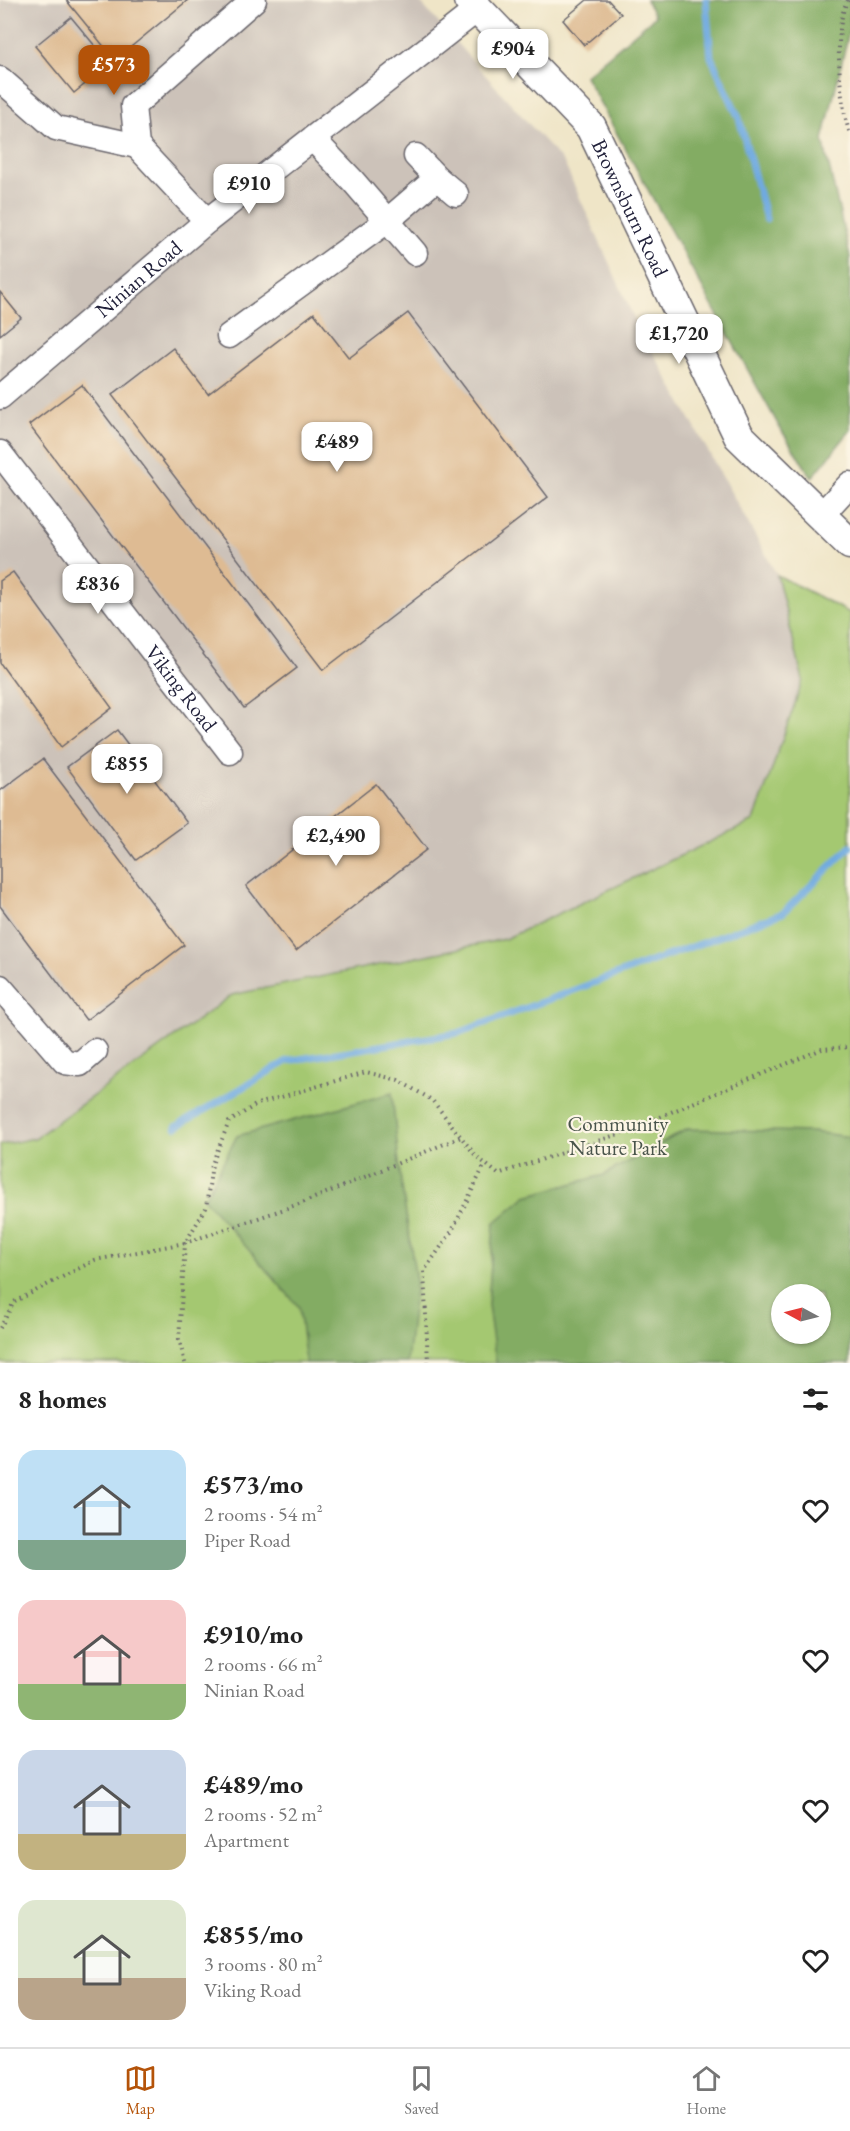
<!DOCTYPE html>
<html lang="en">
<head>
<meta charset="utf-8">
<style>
	body { margin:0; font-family:"EB Garamond",serif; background:#f6f6f6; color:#222; height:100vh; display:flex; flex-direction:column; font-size:22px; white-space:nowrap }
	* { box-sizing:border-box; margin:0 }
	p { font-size:20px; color:#767676 }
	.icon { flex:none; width:33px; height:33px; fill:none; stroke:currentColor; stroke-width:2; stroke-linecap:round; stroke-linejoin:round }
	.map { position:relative; height:1363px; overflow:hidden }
	.details { display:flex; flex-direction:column; background:#fff; flex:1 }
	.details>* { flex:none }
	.needle { width:39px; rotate:277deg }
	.buttons { position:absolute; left:771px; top:1284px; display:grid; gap:12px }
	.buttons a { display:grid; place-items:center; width:60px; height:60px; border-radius:50%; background:#fff; box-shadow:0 2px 4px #0004; font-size:30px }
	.price { position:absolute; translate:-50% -51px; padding:0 14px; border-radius:12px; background:#fff; color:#222; font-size:20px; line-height:39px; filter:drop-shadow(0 2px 3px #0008) }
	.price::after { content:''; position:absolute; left:50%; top:36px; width:18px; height:14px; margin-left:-9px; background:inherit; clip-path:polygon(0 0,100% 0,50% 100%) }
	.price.current { background:#b45309; color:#fff }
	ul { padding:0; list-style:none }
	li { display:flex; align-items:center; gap:18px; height:150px; padding:0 18px }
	li span { display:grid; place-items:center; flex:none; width:168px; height:120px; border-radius:18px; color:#555 }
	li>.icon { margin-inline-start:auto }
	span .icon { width:72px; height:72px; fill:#fffc; stroke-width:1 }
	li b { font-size:26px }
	h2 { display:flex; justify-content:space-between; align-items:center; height:72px; padding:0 18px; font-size:26px }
	.tabs { display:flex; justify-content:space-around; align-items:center; height:84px; border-top:2px solid #e0e0e0; background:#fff; font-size:16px; color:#767676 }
	.tabs a { display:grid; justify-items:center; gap:3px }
	.tabs .current { color:#b45309 }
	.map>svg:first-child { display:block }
	.industrial { fill:#ccc2b9 }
	.green { fill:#a4c871; stroke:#637556; stroke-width:1.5; fill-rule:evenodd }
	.forest { fill:#83ac63; stroke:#52674f; stroke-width:1.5; fill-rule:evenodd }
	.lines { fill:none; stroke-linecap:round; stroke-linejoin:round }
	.stream { stroke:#6faae0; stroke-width:7 }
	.building { fill:#debb93 }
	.minor-casing { stroke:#6a666c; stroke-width:27 }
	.major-casing { stroke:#6a666c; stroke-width:33 }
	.path { stroke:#6a666c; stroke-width:4; stroke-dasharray:1.5 4.5; stroke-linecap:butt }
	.minor { stroke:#fff; stroke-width:24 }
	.major { stroke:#fff; stroke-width:30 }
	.labels { text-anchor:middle; stroke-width:4.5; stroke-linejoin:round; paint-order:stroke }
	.street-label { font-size:21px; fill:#22223b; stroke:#fcf5e5 }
	.park-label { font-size:21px; fill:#49544b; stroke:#fcf5e5 }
</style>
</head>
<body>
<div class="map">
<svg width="850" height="1363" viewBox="0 0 850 1363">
	<rect width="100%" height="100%" fill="#fcf5e5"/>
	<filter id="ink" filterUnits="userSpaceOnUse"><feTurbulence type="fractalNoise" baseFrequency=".0167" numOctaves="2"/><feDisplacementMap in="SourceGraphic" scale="12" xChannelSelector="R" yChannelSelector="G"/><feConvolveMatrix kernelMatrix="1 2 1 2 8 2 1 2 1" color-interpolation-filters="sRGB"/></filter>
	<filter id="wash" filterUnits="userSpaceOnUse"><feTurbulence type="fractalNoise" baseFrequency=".008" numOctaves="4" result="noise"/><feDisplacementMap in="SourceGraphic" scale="24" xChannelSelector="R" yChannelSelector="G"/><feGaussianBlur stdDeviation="1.35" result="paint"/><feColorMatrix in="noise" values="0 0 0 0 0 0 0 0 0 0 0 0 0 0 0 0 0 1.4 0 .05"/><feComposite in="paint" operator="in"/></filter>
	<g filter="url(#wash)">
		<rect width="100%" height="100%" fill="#efe5c7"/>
		<!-- industrial -->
		<path class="industrial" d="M0,0H418L564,163L634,318L777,575L803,680L755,821L505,939L232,995L35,1138L0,1145Z"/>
		<!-- green -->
		<path class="green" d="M777,575L850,613V1363H0V1145L35,1138L232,995L505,939L754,821L803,680ZM782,1294H820V1334H782Z"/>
		<!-- forest -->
		<g class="forest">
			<path d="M646,0H850V28L823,140L850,257V431L812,478L780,428L585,76L655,16Z"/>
			<path d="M392,1093L400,1174L416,1281L407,1363H306L299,1307L204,1199L237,1136Z"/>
			<path d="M687,1129L813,1132L850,1137V1363H496L488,1305L494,1223L526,1196L604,1175ZM782,1294H820V1334H782Z"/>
		</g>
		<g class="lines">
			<!-- stream -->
			<g class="stream">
				<path d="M706,0L711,57L739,118L766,219"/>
				<path d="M176,1127L287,1061L458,1033L783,913L850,847"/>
			</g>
		</g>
		<g id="blocks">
			<!-- building -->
			<g class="building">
				<path d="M66,0H188L115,60Z"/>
				<path d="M587,0H608L621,14L584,45L563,20Z"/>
				<path d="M71,17L110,64L74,93L35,46Z"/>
				<path d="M0,292L21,318L0,335Z"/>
				<path d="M314,313L349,358L408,313L548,497L323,670L112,395L173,348L208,394Z"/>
				<path d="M82,385L297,668L244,708L29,425Z"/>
				<path d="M13,572L112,708L61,747L0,663V581Z"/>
				<path d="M117,730L187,823L136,860L67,767Z"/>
				<path d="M43,759L184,945L86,1020L0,906V791Z"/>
				<path d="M376,784L427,849L296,951L246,886Z"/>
			</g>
		</g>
	</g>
	<g filter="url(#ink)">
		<use href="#blocks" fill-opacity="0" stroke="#6a666c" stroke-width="1.5"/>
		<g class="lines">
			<defs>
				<g id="minor">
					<path d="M0,79L56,128L137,146"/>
					<path d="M313,139L353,181L415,253"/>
					<path d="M437,178L456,194"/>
					<path d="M207,221L137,146L133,106L254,0"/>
					<path d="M229,336L387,221L437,178L416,156"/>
					<path id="s1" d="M0,397L207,221L478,9"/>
					<path id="s2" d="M0,453L230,752"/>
					<path d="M821,515L850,484"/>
					<path d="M0,987L65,1062L80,1064L95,1051"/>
				</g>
				<g id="major">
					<path id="s3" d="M469,0L591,127L739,436L850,544"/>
				</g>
			</defs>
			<!-- minor casing -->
			<use href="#minor" class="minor-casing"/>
			<!-- major casing -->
			<use href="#major" class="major-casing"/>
			<!-- path -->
			<g class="path">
				<path d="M848,0C832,26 840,106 850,134"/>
				<path d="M0,1328L14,1302L95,1260L185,1243L206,1208L212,1164L229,1122L257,1104L366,1072L398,1080L432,1100L476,1156L498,1174L616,1135L822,1049L850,1047"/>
				<path d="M185,1363L179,1339L185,1243L302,1203L461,1137"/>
				<path d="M428,1363L424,1271L452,1231L485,1164"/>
			</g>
			<!-- minor -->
			<use href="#minor" class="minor"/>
			<!-- major -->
			<use href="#major" class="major"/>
		</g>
	</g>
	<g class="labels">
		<!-- street labels -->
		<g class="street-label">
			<text dy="7" stroke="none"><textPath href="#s3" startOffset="266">Brownsburn Road</textPath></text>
			<text dy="7" stroke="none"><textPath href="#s1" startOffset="182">Ninian Road</textPath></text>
			<text dy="7" stroke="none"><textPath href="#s2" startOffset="297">Viking Road</textPath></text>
		</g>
		<!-- park labels -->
		<g class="park-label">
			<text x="618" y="1131">Community<tspan x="618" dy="24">Nature Park</tspan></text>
		</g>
	</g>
</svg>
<div class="buttons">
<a><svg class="needle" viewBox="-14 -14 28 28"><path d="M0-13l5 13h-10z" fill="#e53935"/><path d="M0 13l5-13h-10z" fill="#767676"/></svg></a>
</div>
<b class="price" style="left:513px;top:80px">£904</b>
<b class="price current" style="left:114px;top:96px">£573</b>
<b class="price" style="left:249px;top:215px">£910</b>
<b class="price" style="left:679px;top:365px">£1,720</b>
<b class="price" style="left:337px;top:473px">£489</b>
<b class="price" style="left:98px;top:615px">£836</b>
<b class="price" style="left:127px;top:795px">£855</b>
<b class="price" style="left:336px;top:867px">£2,490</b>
</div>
<section class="details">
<h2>8 homes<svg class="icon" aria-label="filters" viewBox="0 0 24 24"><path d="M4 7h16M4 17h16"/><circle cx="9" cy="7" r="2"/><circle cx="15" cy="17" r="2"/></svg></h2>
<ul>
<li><span style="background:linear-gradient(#bfe0f5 75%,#7fa58c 0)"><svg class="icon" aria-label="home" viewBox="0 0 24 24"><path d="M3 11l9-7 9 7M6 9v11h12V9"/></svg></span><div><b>£573/mo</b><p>2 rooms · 54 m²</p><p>Piper Road</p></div><svg class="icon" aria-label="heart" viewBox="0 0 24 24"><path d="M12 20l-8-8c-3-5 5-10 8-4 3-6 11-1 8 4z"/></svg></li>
<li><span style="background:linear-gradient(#f6c9c9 70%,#8fb573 0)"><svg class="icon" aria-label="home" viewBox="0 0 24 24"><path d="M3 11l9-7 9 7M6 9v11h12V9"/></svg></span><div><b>£910/mo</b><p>2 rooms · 66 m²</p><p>Ninian Road</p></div><svg class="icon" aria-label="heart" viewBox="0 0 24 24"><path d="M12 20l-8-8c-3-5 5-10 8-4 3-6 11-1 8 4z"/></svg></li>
<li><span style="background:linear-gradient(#c9d6e8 70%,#c2b280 0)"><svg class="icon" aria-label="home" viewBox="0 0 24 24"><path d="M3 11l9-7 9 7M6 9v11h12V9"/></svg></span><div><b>£489/mo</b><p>2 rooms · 52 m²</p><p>Apartment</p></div><svg class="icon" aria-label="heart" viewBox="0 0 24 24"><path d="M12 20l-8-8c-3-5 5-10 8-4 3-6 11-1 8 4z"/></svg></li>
<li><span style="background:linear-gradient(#dfe7d0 65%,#b9a48a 0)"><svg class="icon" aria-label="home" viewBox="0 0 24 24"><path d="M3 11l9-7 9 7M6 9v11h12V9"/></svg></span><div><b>£855/mo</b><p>3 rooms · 80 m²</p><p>Viking Road</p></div><svg class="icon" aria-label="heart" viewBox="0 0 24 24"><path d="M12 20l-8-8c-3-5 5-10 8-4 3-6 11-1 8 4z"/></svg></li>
</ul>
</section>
<nav class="tabs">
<a class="current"><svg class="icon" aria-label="map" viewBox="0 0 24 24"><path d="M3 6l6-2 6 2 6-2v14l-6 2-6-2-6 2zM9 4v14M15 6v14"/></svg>Map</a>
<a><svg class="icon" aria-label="saved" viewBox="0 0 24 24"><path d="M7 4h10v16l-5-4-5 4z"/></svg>Saved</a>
<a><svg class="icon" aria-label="home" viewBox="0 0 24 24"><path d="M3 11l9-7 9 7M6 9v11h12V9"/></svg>Home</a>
</nav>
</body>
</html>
